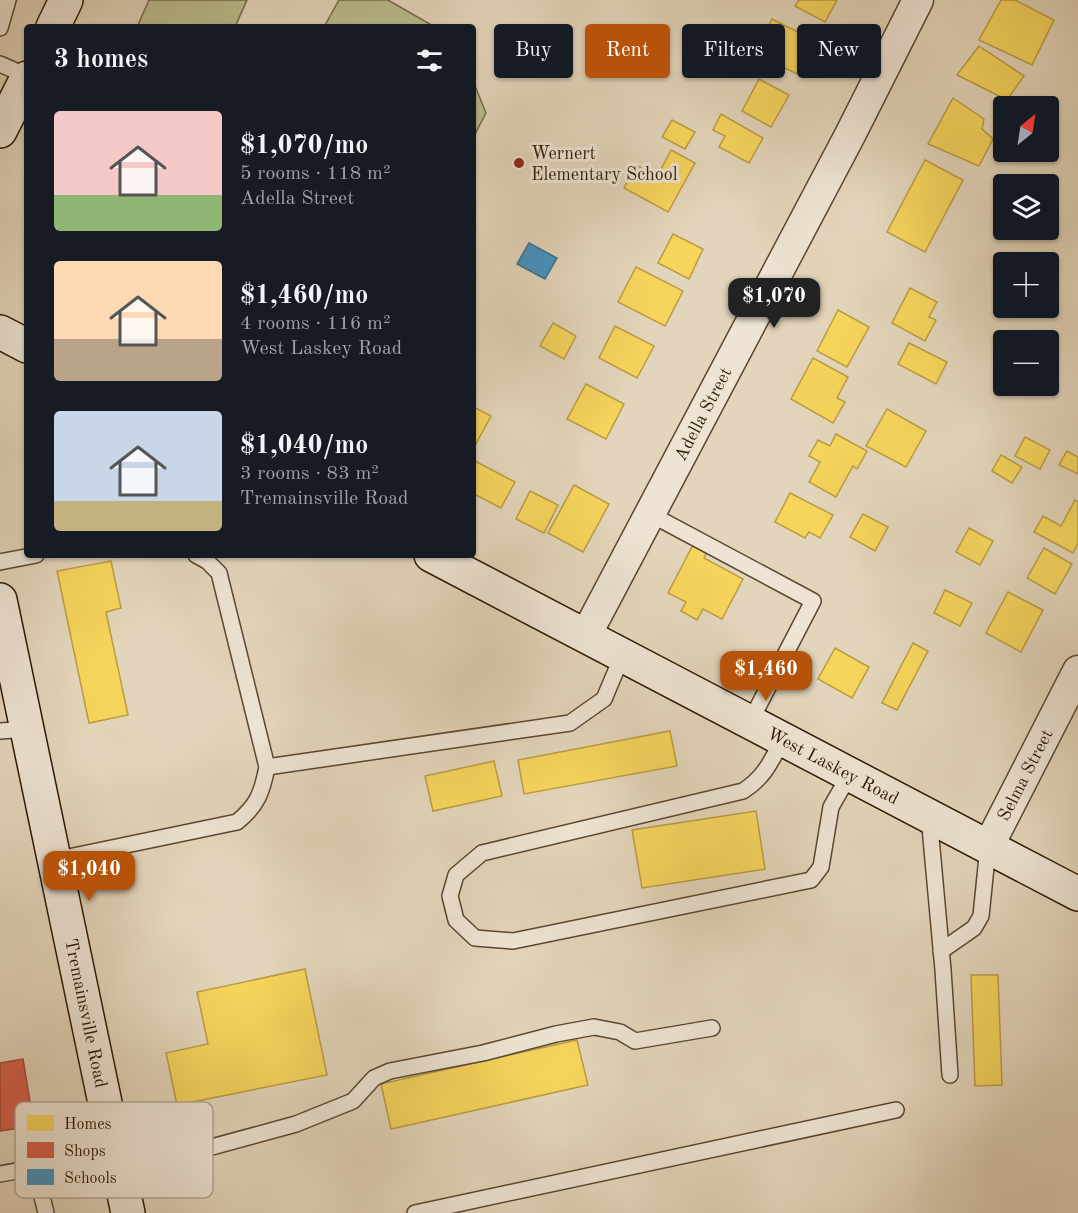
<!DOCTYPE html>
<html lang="en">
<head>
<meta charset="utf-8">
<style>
	body { margin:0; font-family:"Old Standard TT",serif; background:#20242c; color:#f1f3f6; height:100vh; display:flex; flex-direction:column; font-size:22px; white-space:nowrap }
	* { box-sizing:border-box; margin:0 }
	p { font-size:20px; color:#9ea1a6 }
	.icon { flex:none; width:33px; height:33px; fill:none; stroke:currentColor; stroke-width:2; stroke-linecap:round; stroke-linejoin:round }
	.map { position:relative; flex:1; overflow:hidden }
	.sheet { position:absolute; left:24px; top:24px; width:452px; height:534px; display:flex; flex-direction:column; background:#171b24; border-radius:6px; box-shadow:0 2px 4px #0004 }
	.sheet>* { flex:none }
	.guide { position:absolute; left:494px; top:24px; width:494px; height:54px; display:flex; gap:12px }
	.needle { width:39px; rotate:30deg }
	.fabs { position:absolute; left:993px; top:96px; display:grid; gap:12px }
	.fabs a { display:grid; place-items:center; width:66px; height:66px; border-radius:6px; background:#171b24; box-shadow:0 2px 4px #0004; font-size:30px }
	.price { position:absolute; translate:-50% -51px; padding:0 14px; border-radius:12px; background:#b45309; color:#fff; font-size:20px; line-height:39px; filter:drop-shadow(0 2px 3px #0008) }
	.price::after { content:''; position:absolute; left:50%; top:36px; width:18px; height:14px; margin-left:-9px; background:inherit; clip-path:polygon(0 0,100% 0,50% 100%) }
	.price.selected { background:#222; color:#fff }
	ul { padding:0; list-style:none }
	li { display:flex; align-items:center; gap:18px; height:150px; padding:0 30px }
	li span { display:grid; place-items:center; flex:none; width:168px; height:120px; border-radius:6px; color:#555 }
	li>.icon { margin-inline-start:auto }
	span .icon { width:72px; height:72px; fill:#fffc; stroke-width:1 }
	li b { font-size:26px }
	h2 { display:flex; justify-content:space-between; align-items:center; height:72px; padding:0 30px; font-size:26px }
	.pill { padding:0 21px; border-radius:6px; background:#171b24; box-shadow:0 2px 4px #0004; font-size:21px; line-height:54px }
	.pill.selected { background:#b45309; color:#fff }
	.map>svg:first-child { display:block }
	.green { fill:#b9bc8d; stroke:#746a47; stroke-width:1.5 }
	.homes { fill:#f6d55c; stroke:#ba9c41; stroke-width:1.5 }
	.shops { fill:#d6604d; stroke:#a44a36; stroke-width:1.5 }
	.schools { fill:#4393c3; stroke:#3d6e89; stroke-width:1.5 }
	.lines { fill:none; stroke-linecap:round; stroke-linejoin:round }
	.lane-casing { stroke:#5b4730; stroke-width:18 }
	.street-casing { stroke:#5b4730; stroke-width:33 }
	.secondary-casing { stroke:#2e1801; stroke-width:36 }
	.lane { stroke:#ede4d3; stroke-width:15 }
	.street { stroke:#ede4d3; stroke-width:30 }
	.secondary { stroke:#ede4d3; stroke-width:33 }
	.poi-dot { fill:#8f2418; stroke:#ede4d3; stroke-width:2 }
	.labels { text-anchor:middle; stroke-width:6; stroke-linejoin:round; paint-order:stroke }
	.poi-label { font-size:18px; fill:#2e1801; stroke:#ede4d3; text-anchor:start }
	.street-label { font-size:18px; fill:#2e1801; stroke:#ede4d3 }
	.key { fill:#ede4d3; stroke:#b4a794; stroke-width:1.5 }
	.key-label { font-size:16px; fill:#2e1801 }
</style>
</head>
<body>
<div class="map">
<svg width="1078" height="1213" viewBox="0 0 1078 1213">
	<rect width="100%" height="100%" fill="#e3d5bb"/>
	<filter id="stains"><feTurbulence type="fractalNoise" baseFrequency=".00333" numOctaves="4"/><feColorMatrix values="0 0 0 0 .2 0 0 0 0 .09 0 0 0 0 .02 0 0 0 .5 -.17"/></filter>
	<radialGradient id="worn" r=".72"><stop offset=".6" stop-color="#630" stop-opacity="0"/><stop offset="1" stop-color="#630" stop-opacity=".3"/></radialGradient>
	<!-- green -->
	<g class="green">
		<path d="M149,0H247L235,27H137Z"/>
		<path d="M339,0H388L435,27H324Z"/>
		<path d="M473,81L486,113L473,138H472Z"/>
	</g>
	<!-- homes -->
	<g class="homes">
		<path d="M799,0H837L825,22L795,6Z"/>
		<path d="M1001,0H1015L1054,20L1032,65L979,40Z"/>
		<path d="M772,19L814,40L797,74L755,53Z"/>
		<path d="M719,42L741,53L730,75L708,64Z"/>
		<path d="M979,46L1024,76L1007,100L957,75Z"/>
		<path d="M759,79L789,95L771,127L742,111Z"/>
		<path d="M953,98L984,119L982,129L993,139L979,166L928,144Z"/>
		<path d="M721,114L763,138L749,163L719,147L725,136L713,130Z"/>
		<path d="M672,120L695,132L685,149L662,137Z"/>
		<path d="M671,150L695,163L668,212L624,188L636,165L657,177Z"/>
		<path d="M925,160L963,180L925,252L887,232Z"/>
		<path d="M673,234L703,249L689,279L658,263Z"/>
		<path d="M636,267L683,291L665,326L618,302Z"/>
		<path d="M910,288L937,302L929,317L936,320L925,341L892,323Z"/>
		<path d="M838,310L869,327L847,367L817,351Z"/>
		<path d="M553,323L576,336L564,359L540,346Z"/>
		<path d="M615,326L654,346L637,378L599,358Z"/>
		<path d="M909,343L947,362L936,384L898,364Z"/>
		<path d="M813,358L848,377L837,398L845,402L833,423L791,399Z"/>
		<path d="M586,384L624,404L606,439L567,419Z"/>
		<path d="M472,406L491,416L472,451Z"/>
		<path d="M887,409L926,431L906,467L866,446Z"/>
		<path d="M836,434L867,451L857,469L853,466L836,497L809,482L820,462L809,456L818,440L830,446Z"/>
		<path d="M1025,437L1050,450L1040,469L1015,456Z"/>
		<path d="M1067,451L1078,457V474L1059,465Z"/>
		<path d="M1001,455L1022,467L1012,483L992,471Z"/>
		<path d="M473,460L515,482L501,508L472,493Z"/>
		<path d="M574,485L609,504L583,552L548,533Z"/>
		<path d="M530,491L558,505L544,533L516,519Z"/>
		<path d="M790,493L833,515L820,538L809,532L805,538L775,522Z"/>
		<path d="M1075,500L1078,502V543L1073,553L1034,532L1043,516L1061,526Z"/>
		<path d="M863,514L888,527L875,551L850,537Z"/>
		<path d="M969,528L993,541L980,565L956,552Z"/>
		<path d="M693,545L707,552L704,558L743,579L722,619L703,609L697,620L681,611L686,602L668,593Z"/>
		<path d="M1044,548L1072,564L1055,594L1027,578Z"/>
		<path d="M111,561L121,608L106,612L128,715L89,723L57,571Z"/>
		<path d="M945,590L972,603L960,626L934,613Z"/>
		<path d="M1008,592L1043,610L1021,652L986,633Z"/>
		<path d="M913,643L928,651L897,710L882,703Z"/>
		<path d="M835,648L869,667L852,698L818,679Z"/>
		<path d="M670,731L677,766L524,794L518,760Z"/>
		<path d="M494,761L502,796L433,811L425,776Z"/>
		<path d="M756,811L765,869L642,888L632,830Z"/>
		<path d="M305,969L327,1075L177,1105L166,1053L208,1044L197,992Z"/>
		<path d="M971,975H998L1002,1085L975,1086Z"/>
		<path d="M577,1040L588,1085L391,1129L381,1084Z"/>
	</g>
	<!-- shops -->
	<path class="shops" d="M23,1059L34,1126L0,1131V1063Z"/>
	<!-- schools -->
	<path class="schools" d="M529,243L557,258L545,279L517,264Z"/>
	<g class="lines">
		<defs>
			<g id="lane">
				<path d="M0,28L8,0"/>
				<path d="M0,64L27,76"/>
				<path d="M650,514L813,601L750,722"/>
				<path d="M0,562L36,555"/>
				<path d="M0,731L27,729"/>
				<path d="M783,739C771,761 765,777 743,791L482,853L456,875L450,896L456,920L475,938L513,941L811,880L821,867L831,807L850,774"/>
				<path d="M267,767L570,723L604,699L623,654"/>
				<path d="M929,816L943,970L950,1075"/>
				<path d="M54,860L237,822C258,805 262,792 267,767L219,573L207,561L196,555"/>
				<path d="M941,951L974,928L981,916L988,847"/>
				<path d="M35,1167L46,1213"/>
				<path d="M120,1172L296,1124L353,1101L374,1078L390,1071L483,1053L556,1034L594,1027L620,1032L635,1041L712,1028"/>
				<path d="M0,1174L116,1153"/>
				<path d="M415,1213L896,1110"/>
			</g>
			<g id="street">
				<path id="s1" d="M586,635L850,135L918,0"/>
				<path id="s2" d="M988,847L1078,671"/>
			</g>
			<g id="secondary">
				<path d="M53,27L66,0"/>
				<path d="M0,131L27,78"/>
				<path d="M0,332L27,346"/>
				<path id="s3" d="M431,555L1078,894"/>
				<path id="s4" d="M0,600L128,1213"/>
			</g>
		</defs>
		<!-- lane casing -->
		<use href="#lane" class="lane-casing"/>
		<!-- street casing -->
		<use href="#street" class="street-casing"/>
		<!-- secondary casing -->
		<use href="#secondary" class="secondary-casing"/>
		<!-- lane -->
		<use href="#lane" class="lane"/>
		<!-- street -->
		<use href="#street" class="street"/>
		<!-- secondary -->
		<use href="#secondary" class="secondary"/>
	</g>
	<!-- markers -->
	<circle class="poi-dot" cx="519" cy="163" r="6"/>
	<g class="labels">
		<!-- poi labels -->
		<g class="poi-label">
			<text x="531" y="159">Wernert<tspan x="531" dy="21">Elementary School</tspan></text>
		</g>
		<!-- street labels -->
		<g class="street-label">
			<text dy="6" stroke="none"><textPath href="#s1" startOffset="250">Adella Street</textPath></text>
			<text dy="6" stroke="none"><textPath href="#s3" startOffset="454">West Laskey Road</textPath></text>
			<text dy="6" stroke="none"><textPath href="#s2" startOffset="81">Selma Street</textPath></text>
			<text dy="6" stroke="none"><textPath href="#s4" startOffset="422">Tremainsville Road</textPath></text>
		</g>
	</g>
	<!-- legend -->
	<rect x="15" y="1102" width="198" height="96" rx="9" class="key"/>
	<rect x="27" y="1115" width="27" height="16" fill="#f6d55c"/>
	<rect x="27" y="1142" width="27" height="16" fill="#d6604d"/>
	<rect x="27" y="1169" width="27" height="16" fill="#4393c3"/>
	<g class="key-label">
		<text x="64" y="1129">Homes</text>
		<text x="64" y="1156">Shops</text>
		<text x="64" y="1183">Schools</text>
	</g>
	<rect width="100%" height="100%" filter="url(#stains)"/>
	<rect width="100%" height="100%" fill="url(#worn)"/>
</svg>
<div class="fabs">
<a><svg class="needle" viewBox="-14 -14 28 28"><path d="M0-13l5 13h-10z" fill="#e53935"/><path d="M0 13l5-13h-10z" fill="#9ea1a6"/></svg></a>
<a><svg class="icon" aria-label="layers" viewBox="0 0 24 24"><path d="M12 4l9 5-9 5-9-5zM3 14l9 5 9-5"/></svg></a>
<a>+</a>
<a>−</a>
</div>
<b class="price selected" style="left:774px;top:329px">$1,070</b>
<b class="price" style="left:766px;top:702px">$1,460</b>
<b class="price" style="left:89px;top:902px">$1,040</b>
<div class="guide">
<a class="pill">Buy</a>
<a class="pill selected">Rent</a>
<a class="pill">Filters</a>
<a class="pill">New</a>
</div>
<section class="sheet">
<h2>3 homes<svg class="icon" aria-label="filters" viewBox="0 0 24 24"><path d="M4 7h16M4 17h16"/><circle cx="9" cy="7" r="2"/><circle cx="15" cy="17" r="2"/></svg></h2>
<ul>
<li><span style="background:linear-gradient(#f6c9c9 70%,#8fb573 0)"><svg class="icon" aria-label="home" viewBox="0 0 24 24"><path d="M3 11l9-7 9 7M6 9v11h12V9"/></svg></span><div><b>$1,070/mo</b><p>5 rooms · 118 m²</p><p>Adella Street</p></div></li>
<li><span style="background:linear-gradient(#ffd9b3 65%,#b9a48a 0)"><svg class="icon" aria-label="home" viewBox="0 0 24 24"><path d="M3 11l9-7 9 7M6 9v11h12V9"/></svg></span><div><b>$1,460/mo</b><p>4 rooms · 116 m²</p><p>West Laskey Road</p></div></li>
<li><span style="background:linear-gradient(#c9d6e8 75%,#c2b280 0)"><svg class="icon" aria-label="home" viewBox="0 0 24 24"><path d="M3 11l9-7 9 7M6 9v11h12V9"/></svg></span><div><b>$1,040/mo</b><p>3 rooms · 83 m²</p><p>Tremainsville Road</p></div></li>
</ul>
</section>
</div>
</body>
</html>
